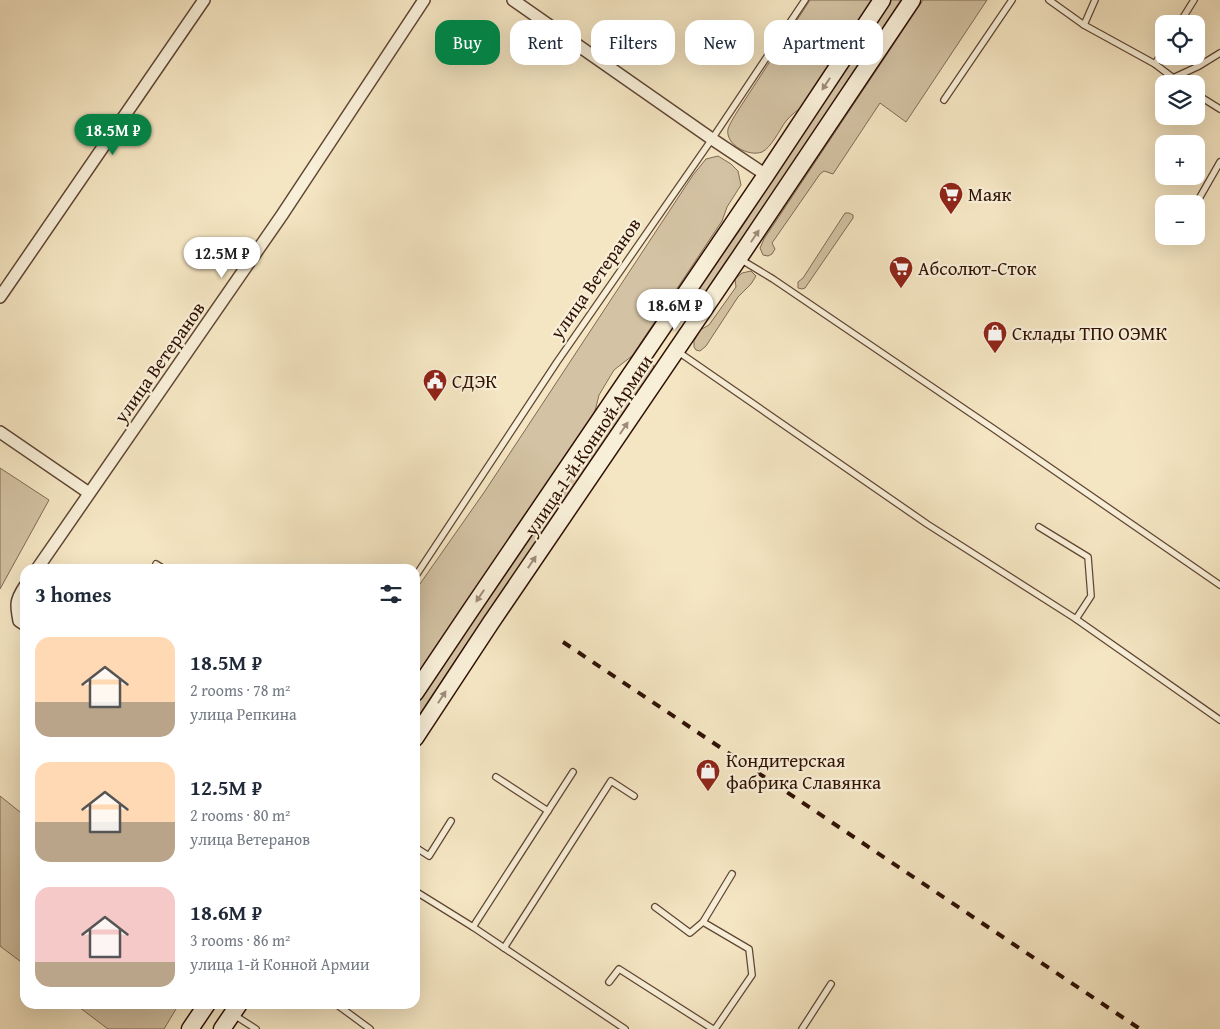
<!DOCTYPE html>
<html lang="en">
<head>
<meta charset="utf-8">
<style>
	body { margin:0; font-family:"Gentium Book Plus",serif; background:#f2f2f3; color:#1f2937; height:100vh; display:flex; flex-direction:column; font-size:19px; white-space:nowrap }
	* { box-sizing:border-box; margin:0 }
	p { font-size:16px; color:#747a83 }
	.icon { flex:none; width:28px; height:28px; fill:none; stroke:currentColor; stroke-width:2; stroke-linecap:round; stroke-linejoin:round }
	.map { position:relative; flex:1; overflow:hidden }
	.drawer { position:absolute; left:20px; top:564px; width:400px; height:445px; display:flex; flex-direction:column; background:#fff; border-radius:15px; box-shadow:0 5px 20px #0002 }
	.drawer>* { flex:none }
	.guide { position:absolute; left:435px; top:20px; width:475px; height:45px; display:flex; gap:10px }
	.controls { position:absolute; left:1155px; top:15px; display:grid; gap:10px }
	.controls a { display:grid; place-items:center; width:50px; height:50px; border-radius:10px; background:#fff; box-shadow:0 5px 20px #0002; font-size:25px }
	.price { position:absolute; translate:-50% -42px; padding:0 11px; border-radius:18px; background:#fff; color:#222; font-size:16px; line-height:32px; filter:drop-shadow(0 1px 2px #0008) }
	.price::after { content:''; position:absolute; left:50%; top:30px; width:15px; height:11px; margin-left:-8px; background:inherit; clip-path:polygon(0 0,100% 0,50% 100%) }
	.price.selected { background:#0b8043; color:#fff }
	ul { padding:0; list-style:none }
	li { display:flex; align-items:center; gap:15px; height:125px; padding:0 15px }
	li span { display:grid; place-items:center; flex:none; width:140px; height:100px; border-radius:15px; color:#555 }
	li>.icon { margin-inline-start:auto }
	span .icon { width:60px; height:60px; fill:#fffc; stroke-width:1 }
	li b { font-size:21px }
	h2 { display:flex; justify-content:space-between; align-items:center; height:60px; padding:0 15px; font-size:21px }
	.tag { padding:0 18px; border-radius:15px; background:#fff; box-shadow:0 5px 20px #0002; font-size:18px; line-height:45px }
	.tag.selected { background:#0b8043; color:#fff }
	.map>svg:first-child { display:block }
	.green { fill:#d3c2a3; stroke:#816954 }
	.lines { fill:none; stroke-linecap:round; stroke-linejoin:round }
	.service-casing { stroke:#604634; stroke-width:8 }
	.minor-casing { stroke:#604634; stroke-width:14 }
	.secondary-casing { stroke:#2f1004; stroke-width:19 }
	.service { stroke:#f8efd8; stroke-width:5.5 }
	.minor { stroke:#f8efd8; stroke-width:11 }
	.secondary { stroke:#f8efd8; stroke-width:16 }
	.rail { stroke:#2f1004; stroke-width:4; stroke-dasharray:9 9; stroke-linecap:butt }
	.oneway { fill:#9e8b79 }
	.labels { text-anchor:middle; stroke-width:4.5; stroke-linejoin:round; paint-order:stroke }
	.poi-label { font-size:19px; fill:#2f1004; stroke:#f8efd8; text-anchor:start }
	.street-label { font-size:19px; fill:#2f1004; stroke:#f8efd8 }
</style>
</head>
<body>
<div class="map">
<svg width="1220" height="1029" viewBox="0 0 1220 1029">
	<rect width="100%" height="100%" fill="#f5e6c3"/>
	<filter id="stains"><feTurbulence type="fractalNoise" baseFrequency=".004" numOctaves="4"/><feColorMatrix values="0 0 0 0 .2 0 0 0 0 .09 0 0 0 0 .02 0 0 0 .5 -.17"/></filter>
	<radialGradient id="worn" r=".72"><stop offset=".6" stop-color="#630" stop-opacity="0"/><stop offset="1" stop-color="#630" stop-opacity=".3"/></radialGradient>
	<!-- green -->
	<g class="green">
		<path d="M810,0H872L804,106C797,110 791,115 786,121C780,129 771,148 762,152C749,157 725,145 728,129C730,123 734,117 737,112Z"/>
		<path d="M891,0H901L790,168L688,318L684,319L682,317V314L685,308L742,227Z"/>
		<path d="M923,0H987L906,122L880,103L833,174L824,171L820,174L772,243L775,249L772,254L768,256L763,255L760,248L764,239Z"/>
		<path d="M718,156L731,164L738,171L741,185L727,207L722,221L632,356L614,370L599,395L595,411L590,420L515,533L415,677V591L485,491L693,175L706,159Z"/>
		<path d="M845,213H849L853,215V218L805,288L802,289L798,288V282L803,278Z"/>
		<path d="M751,271L756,276L751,284L738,297L706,346L700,351L696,350L694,347V341L700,330L709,325L736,287L735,279L742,273Z"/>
		<path d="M650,363H652L654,367L652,371L526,558L464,647L415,721V707L449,655L501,581L647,365Z"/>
		<path d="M0,468L49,500L0,589Z"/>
		<path d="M0,796L25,816V965L0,946Z"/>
		<path d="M75,1004H179L164,1029H108Z"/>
	</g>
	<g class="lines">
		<defs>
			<g id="service">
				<path d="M1049,0L1084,25L1155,64L1181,84"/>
				<path d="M1179,24L1194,0"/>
				<path d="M1084,25L1095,0"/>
				<path d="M1155,64L1164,49"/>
				<path d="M1173,78L1199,66L1220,53"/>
				<path d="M1196,94L1220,109"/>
				<path d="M944,100L1012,0"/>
				<path d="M1196,204L1220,162"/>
				<path d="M740,259L773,279L994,429L1220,585"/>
				<path d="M677,351L927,524L1076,619L1220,720"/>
				<path d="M1039,527L1088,557L1091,596L1076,619"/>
				<path d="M156,564L164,569"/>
				<path d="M415,577L557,362L712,139L805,0"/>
				<path d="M496,777L548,811"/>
				<path d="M415,847L429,856L451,821"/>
				<path d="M415,891L473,927L625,1029"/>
				<path d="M655,907L690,933L703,922L749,949L752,975L715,1029"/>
				<path d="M703,922L732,874"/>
				<path d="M473,927L573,772"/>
				<path d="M504,948L611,781L634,796"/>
				<path d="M609,982L619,969L713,1029"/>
				<path d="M336,1004L370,1029"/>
				<path d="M234,1015L256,1029"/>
				<path d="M802,1029L831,984"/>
			</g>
			<g id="minor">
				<path d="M513,0L712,139L766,175"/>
				<path d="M0,297L204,0"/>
				<path d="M0,432L89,493"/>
				<path d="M37,569L282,215L424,0"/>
				<path d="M25,586C15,601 16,605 19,621L25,625"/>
			</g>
			<g id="secondary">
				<path d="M415,693L470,611L766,175L882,0"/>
				<path d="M415,738L490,624L739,258L912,0"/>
				<path d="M190,1029L207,1004"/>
				<path d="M222,1029L239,1004"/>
			</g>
		</defs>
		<!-- service casing -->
		<use href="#service" class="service-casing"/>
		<!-- minor casing -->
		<use href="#minor" class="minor-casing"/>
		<!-- secondary casing -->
		<use href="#secondary" class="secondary-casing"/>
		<!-- service -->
		<use href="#service" class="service"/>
		<!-- minor -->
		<use href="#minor" class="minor"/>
		<!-- secondary -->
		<use href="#secondary" class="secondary"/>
		<!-- rail -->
		<path class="rail" d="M563,642L1140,1029"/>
	</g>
	<!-- one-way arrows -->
	<defs><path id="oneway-solid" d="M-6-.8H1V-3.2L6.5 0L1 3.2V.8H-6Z" transform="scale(1.25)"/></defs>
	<g class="oneway">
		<use href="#oneway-solid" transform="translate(826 84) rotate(123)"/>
		<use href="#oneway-solid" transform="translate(755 236) rotate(-56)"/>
		<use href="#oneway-solid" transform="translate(624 428) rotate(-56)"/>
		<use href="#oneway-solid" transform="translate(532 562) rotate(-56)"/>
		<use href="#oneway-solid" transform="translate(480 596) rotate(124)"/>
		<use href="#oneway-solid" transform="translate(442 697) rotate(-57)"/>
	</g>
	<!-- icons -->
	<defs>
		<symbol id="supermarket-pin" viewBox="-11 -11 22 30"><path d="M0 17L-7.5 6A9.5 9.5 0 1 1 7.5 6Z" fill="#8f2418" stroke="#f8efd8"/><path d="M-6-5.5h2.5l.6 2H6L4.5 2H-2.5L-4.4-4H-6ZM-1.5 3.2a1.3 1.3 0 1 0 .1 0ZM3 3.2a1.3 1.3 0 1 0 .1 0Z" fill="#fff"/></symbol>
		<symbol id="shop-pin" viewBox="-11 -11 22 30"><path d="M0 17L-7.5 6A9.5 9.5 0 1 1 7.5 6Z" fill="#8f2418" stroke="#f8efd8"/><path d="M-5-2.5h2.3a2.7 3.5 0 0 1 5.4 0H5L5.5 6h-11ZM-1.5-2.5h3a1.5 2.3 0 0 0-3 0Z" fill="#fff"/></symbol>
		<symbol id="civic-pin" viewBox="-11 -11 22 30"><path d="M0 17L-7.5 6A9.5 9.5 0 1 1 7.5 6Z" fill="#8f2418" stroke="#f8efd8"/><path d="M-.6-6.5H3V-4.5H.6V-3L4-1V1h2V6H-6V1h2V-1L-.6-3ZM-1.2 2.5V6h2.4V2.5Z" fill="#fff"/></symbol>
	</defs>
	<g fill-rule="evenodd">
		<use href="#supermarket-pin" x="937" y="180" width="28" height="38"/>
		<use href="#supermarket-pin" x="887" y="254" width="28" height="38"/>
		<use href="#shop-pin" x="981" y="319" width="28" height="38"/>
		<use href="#civic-pin" x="421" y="367" width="28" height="38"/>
		<use href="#shop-pin" x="694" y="757" width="28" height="38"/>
	</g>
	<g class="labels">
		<!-- poi labels -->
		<g class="poi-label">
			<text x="968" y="201">Маяк</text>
			<text x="918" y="275">Абсолют-Сток</text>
			<text x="1012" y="340">Склады ТПО ОЭМК</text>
			<text x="452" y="388">СДЭК</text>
			<text x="726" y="767">Кондитерская<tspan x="726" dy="22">фабрика Славянка</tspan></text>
		</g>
		<!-- street labels -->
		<g class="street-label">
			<text transform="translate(595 278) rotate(-55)" y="7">улица Ветеранов</text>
			<text transform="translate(159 362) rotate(-55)" y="7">улица Ветеранов</text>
			<text transform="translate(588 445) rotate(-56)" y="7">улица 1-й Конной Армии</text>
		</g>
	</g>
	<rect width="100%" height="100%" filter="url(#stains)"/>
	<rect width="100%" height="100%" fill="url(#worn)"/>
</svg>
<div class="controls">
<a><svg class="icon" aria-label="locate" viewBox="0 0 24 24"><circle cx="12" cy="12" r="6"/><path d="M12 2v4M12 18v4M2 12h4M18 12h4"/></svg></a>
<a><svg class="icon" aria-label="layers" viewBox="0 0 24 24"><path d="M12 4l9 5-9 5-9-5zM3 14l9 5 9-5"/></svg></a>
<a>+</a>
<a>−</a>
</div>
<b class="price selected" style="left:113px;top:156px">18.5M ₽</b>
<b class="price" style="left:222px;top:279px">12.5M ₽</b>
<b class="price" style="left:675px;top:331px">18.6M ₽</b>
<div class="guide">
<a class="tag selected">Buy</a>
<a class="tag">Rent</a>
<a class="tag">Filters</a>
<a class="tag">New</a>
<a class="tag">Apartment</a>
</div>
<section class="drawer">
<h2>3 homes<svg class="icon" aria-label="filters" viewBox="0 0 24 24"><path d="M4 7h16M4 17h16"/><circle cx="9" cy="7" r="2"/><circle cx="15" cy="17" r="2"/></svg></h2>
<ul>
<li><span style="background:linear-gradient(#ffd9b3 65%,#b9a48a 0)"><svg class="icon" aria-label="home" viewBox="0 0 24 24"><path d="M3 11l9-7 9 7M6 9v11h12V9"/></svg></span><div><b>18.5M ₽</b><p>2 rooms · 78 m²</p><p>улица Репкина</p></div></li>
<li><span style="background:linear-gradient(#ffd9b3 60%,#b9a48a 0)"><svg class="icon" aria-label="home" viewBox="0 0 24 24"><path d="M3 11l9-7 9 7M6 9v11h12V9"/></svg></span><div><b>12.5M ₽</b><p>2 rooms · 80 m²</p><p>улица Ветеранов</p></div></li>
<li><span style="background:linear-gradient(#f6c9c9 75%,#b9a48a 0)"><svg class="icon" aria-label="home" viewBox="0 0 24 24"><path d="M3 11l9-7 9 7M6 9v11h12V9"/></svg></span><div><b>18.6M ₽</b><p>3 rooms · 86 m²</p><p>улица 1-й Конной Армии</p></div></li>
</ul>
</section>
</div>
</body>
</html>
